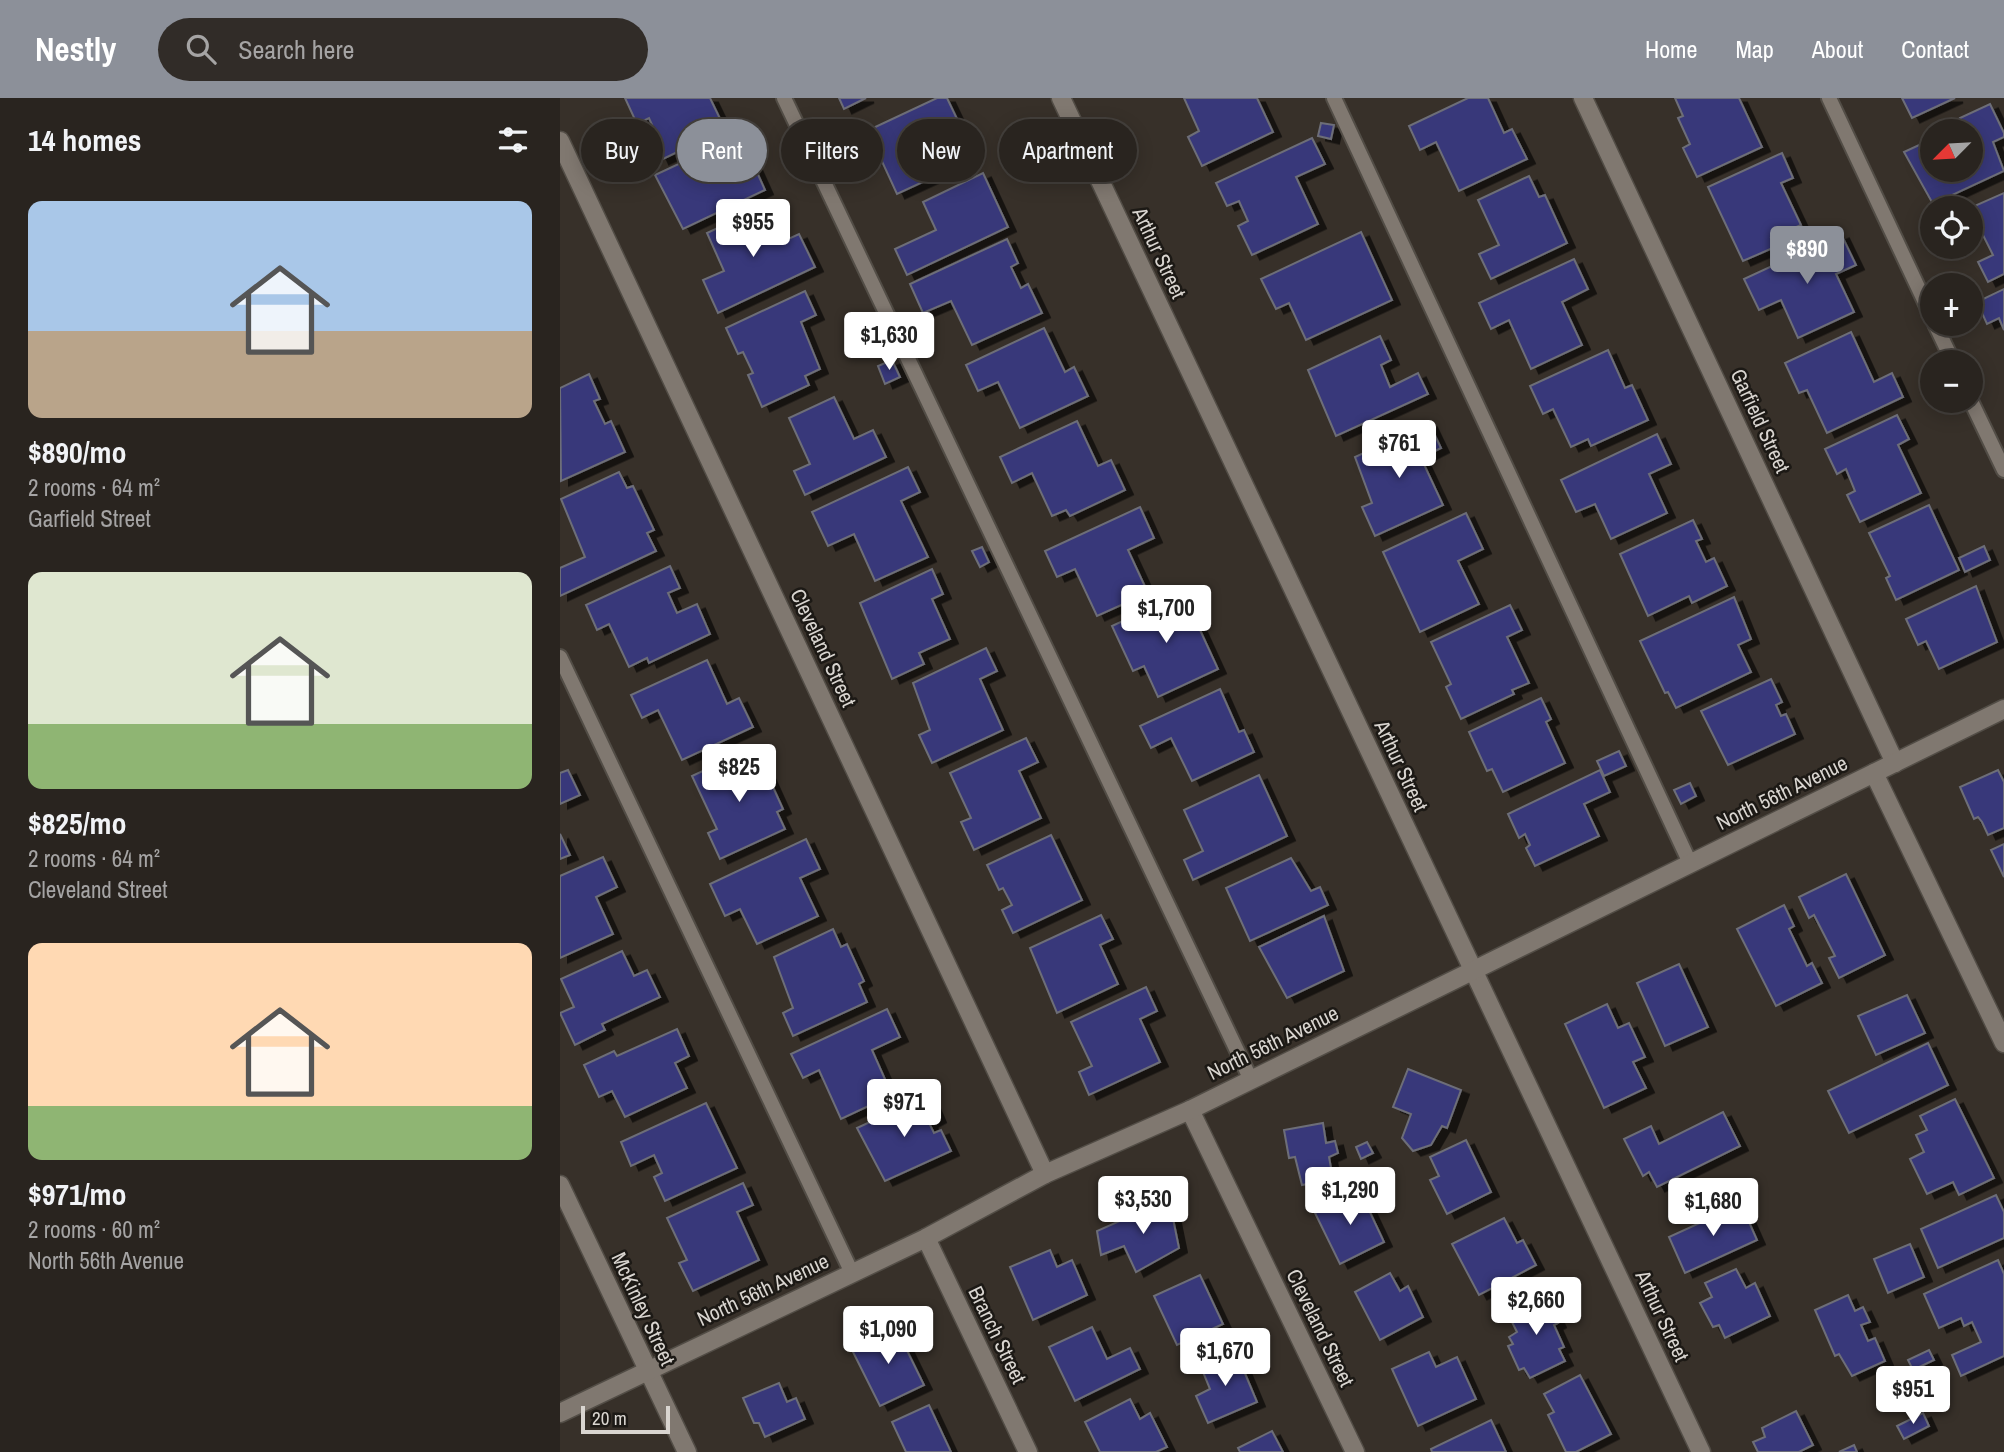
<!DOCTYPE html>
<html lang="en">
<head>
<meta charset="utf-8">
<style>
	body { margin:0; font-family:"Archivo Narrow",sans-serif; background:#312c28; color:#f1f3f6; height:100vh; display:flex; flex-direction:column; font-size:26px; white-space:nowrap }
	* { box-sizing:border-box; margin:0 }
	p { font-size:23px; color:#a5a4a4 }
	.icon { flex:none; width:38px; height:38px; fill:none; stroke:currentColor; stroke-width:2; stroke-linecap:round; stroke-linejoin:round }
	.map { position:relative; flex:1; overflow:hidden }
	.side { display:flex; flex-direction:column; background:#29241f; width:560px }
	.side>* { flex:none }
	.banner { position:absolute; left:21px; top:21px; width:665px; height:63px; display:flex; gap:14px }
	.needle { width:46px; rotate:246deg }
	.fabs { position:absolute; left:1360px; top:21px; display:grid; gap:14px }
	.fabs a { display:grid; place-items:center; width:63px; height:63px; border-radius:50%; background:#29241f; box-shadow:0 4px 18px #0003,0 0 0 2px #45413d; font-size:35px }
	.scale { position:absolute; left:21px; bottom:18px; width:89px; box-sizing:border-box; padding-left:7px; border:4px solid #d9d5d0; border-top:0; font-size:19px; line-height:24px; white-space:nowrap; color:#d9d5d0; -webkit-text-stroke:5px #1c1915; paint-order:stroke }
	.price { position:absolute; translate:-50% -60px; padding:0 16px; border-radius:7px; background:#fff; color:#222; font-size:23px; line-height:46px; filter:drop-shadow(0 2px 4px #0008) }
	.price::after { content:''; position:absolute; left:50%; top:42px; width:21px; height:16px; margin-left:-10px; background:inherit; clip-path:polygon(0 0,100% 0,50% 100%) }
	.price.active { background:#8c9099; color:#fff }
	ul { padding:0; list-style:none }
	li { display:grid; align-content:center; gap:14px; height:371px; padding:0 28px }
	li span { display:grid; place-items:center; height:217px; border-radius:14px; color:#555 }
	li>.icon { margin-inline-start:auto }
	span .icon { width:126px; height:126px; fill:#fffc; stroke-width:1 }
	li b { font-size:30px }
	h2 { display:flex; justify-content:space-between; align-items:center; height:84px; padding:0 28px; font-size:30px }
	.chip { padding:0 24px; border-radius:32px; background:#29241f; box-shadow:0 4px 18px #0003,0 0 0 2px #45413d; font-size:24px; line-height:63px }
	.chip.active { background:#8c9099; color:#fff }
	header { display:flex; align-items:center; gap:42px; box-sizing:border-box; height:98px; padding:0 35px; background:#8c9099; color:#fff }
	header strong { font-size:33px }
	nav { display:flex; gap:38px; margin-inline-start:auto; font-size:24px }
	.search { width:490px; height:63px; background:#312c28; display:flex; align-items:center; gap:18px; box-sizing:border-box; padding:0 24px; border-radius:38px; color:#a5a4a4; font-size:26px }
	main { display:flex; flex:1; min-height:0 }
	.map>svg:first-child { display:block }
	.building { fill:#39387a; stroke:#6d6e78; stroke-width:2; filter:url(#shadow) }
	.lines { fill:none; stroke-linecap:round; stroke-linejoin:round }
	.service-casing { stroke:#524d46; stroke-width:18 }
	.minor-casing { stroke:#524d46; stroke-width:21 }
	.tertiary-casing { stroke:#524d46; stroke-width:21 }
	.service { stroke:#807870; stroke-width:14 }
	.minor { stroke:#807870; stroke-width:18 }
	.tertiary { stroke:#807870; stroke-width:18 }
	.labels { text-anchor:middle; stroke-width:5; stroke-linejoin:round; paint-order:stroke }
	.street-label { font-size:21px; fill:#d9d5d0; stroke:#1c1915 }
</style>
</head>
<body>
<header>
<strong>Nestly</strong>
<div class="search"><svg class="icon" aria-label="search" viewBox="0 0 24 24"><circle cx="10" cy="10" r="6"/><path d="M15 15l6 6"/></svg>Search here</div>
<nav><a>Home</a><a>Map</a><a>About</a><a>Contact</a></nav>
</header>
<main>
<section class="side">
<h2>14 homes<svg class="icon" aria-label="filters" viewBox="0 0 24 24"><path d="M4 7h16M4 17h16"/><circle cx="9" cy="7" r="2"/><circle cx="15" cy="17" r="2"/></svg></h2>
<ul>
<li><span style="background:linear-gradient(#a9c7e8 60%,#b9a48a 0)"><svg class="icon" aria-label="home" viewBox="0 0 24 24"><path d="M3 11l9-7 9 7M6 9v11h12V9"/></svg></span><div><b>$890/mo</b><p>2 rooms · 64 m²</p><p>Garfield Street</p></div></li>
<li><span style="background:linear-gradient(#dfe7d0 70%,#8fb573 0)"><svg class="icon" aria-label="home" viewBox="0 0 24 24"><path d="M3 11l9-7 9 7M6 9v11h12V9"/></svg></span><div><b>$825/mo</b><p>2 rooms · 64 m²</p><p>Cleveland Street</p></div></li>
<li><span style="background:linear-gradient(#ffd9b3 75%,#8fb573 0)"><svg class="icon" aria-label="home" viewBox="0 0 24 24"><path d="M3 11l9-7 9 7M6 9v11h12V9"/></svg></span><div><b>$971/mo</b><p>2 rooms · 60 m²</p><p>North 56th Avenue</p></div></li>
</ul>
</section>
<div class="map">
<svg width="1444" height="1354" viewBox="0 0 1444 1354">
	<defs>
		<filter id="shadow"><feDropShadow dx="8" dy="4.5" stdDeviation="0" flood-color="#0009"/></filter>
	</defs>
	<rect width="100%" height="100%" fill="#373029"/>
	<!-- building -->
	<g class="building">
		<path d="M65,0H150L165,31L101,62L87,31L93,29L89,20L77,26Z"/>
		<path d="M279,0H306L284,11Z"/>
		<path d="M377,0H387L399,25L377,36L393,70L337,96L320,59L308,64L296,38Z"/>
		<path d="M624,0H697L713,34L642,68L628,39L639,33Z"/>
		<path d="M908,0H928L944,35L952,31L967,61L899,93L876,44L860,52L849,28Z"/>
		<path d="M1115,0H1179L1202,49L1137,79L1123,50L1130,46L1118,20L1123,18Z"/>
		<path d="M1342,0H1395L1352,20Z"/>
		<path d="M1430,6L1444,35V39L1433,44L1444,73L1373,106L1344,54L1372,41V72H1410V33H1389L1403,26L1400,20Z"/>
		<path d="M761,25L774,27L771,41L758,38Z"/>
		<path d="M185,35L196,58L191,61L205,92L123,131L95,77Z"/>
		<path d="M752,40L765,66L736,79L758,126L692,157L678,128L688,123L679,103L667,108L656,85Z"/>
		<path d="M1222,55L1233,80L1221,85L1241,127L1211,140L1215,149L1183,163L1148,89Z"/>
		<path d="M423,75L448,129L347,177L335,151L376,132L363,104Z"/>
		<path d="M969,78L979,99L985,97L1007,145L931,181L919,156L939,147L918,102Z"/>
		<path d="M1444,95V176L1428,184L1418,164L1433,157L1422,135L1420,136L1410,110Z"/>
		<path d="M205,108L222,144L239,136L255,169L158,215L143,182L164,173L147,135Z"/>
		<path d="M801,134L832,202L746,242L729,205L716,211L701,181Z"/>
		<path d="M1281,136L1296,167L1276,176L1294,214L1238,240L1221,202L1199,212L1184,181Z"/>
		<path d="M447,141L458,165L451,169L461,190L468,186L482,215L412,247L391,203L363,215L350,186Z"/>
		<path d="M1014,161L1028,191L1002,204L1022,247L971,271L949,222L931,231L919,205Z"/>
		<path d="M1444,191V232L1439,220L1427,226L1417,204Z"/>
		<path d="M245,193L256,217L241,224L260,271L245,278L249,287L202,309L188,277L193,275L183,254L178,256L166,230Z"/>
		<path d="M484,230L505,274L514,269L528,298L460,330L438,284L418,293L406,267Z"/>
		<path d="M1291,234L1314,284L1332,275L1343,299L1267,335L1247,292L1239,295L1225,265Z"/>
		<path d="M820,238L831,262L821,267L830,289L858,275L868,296L776,338L748,272Z"/>
		<path d="M1048,252L1065,290L1072,287L1088,322L1031,348L1028,341L1011,349L993,311L983,316L970,288Z"/>
		<path d="M332,262L340,279L325,286L318,268Z"/>
		<path d="M29,276L40,301L34,303L45,326L51,323L65,354L1,383L0,290Z"/>
		<path d="M274,299L294,341L313,332L326,359L245,397L234,373L250,366L229,320Z"/>
		<path d="M1337,317L1349,341L1338,347L1361,395L1300,424L1287,397L1295,393L1286,371L1277,376L1265,351Z"/>
		<path d="M517,323L538,368L551,362L565,392L510,418L506,412L492,418L472,375L452,385L440,359Z"/>
		<path d="M869,325L881,350L861,360L883,407L815,438L802,409L812,405L795,359Z"/>
		<path d="M1097,336L1111,366L1089,376L1107,415L1051,441L1035,406L1016,414L1001,382Z"/>
		<path d="M348,369L360,394L341,403L368,459L315,483L294,436L268,448L252,414Z"/>
		<path d="M59,374L67,390L73,388L94,432L87,435L96,453L0,498V470L25,459L1,401Z"/>
		<path d="M1369,407L1399,472L1336,502L1326,480L1330,478L1309,435Z"/>
		<path d="M580,409L594,440L568,452L588,495L537,518L515,471L497,479L485,453Z"/>
		<path d="M906,415L923,451L898,463L919,506L860,534L823,454Z"/>
		<path d="M1133,422L1142,441L1136,443L1146,464L1154,460L1167,488L1132,505L1129,498L1088,518L1060,456Z"/>
		<path d="M1424,448L1430,462L1405,474L1399,460Z"/>
		<path d="M422,449L429,464L420,469L412,453Z"/>
		<path d="M110,468L120,490L108,495L117,515L137,506L150,536L89,565L87,560L69,569L49,526L37,532L26,507Z"/>
		<path d="M372,471L383,496L372,501L390,541L359,555L364,566L332,581L300,505Z"/>
		<path d="M1416,488L1437,544L1379,571L1366,543L1358,547L1346,521Z"/>
		<path d="M623,495L658,571L598,599L584,568L573,573L552,528Z"/>
		<path d="M1174,499L1191,541L1178,547L1191,574L1116,610L1108,594L1105,595L1080,543Z"/>
		<path d="M950,507L962,532L947,539L969,585L952,592L954,596L901,621L886,589L891,586L871,544Z"/>
		<path d="M426,550L437,573L420,581L443,632L372,665L359,637L370,632L353,585Z"/>
		<path d="M147,562L167,606L179,600L193,629L122,662L98,612L82,620L71,597Z"/>
		<path d="M1211,581L1222,604L1216,607L1221,618L1226,616L1235,636L1168,667L1141,613Z"/>
		<path d="M660,591L679,634L684,632L694,654L632,683L611,640L591,650L580,628Z"/>
		<path d="M981,600L991,621L986,624L1005,665L943,694L932,671L927,673L909,634Z"/>
		<path d="M466,640L478,664L459,673L481,720L414,752L401,724L411,720L390,675Z"/>
		<path d="M188,652L197,670L203,667L223,711L217,714L225,731L160,761L148,735L157,731L132,678Z"/>
		<path d="M1059,653L1066,668L1044,678L1037,663Z"/>
		<path d="M8,672L20,697L0,706V675Z"/>
		<path d="M1040,672L1050,694L1024,706L1039,738L975,768L966,750L970,747L965,736L959,740L948,716Z"/>
		<path d="M1438,672L1444,684V730L1428,737L1422,724L1418,719L1414,721L1400,689Z"/>
		<path d="M699,677L727,738L633,782L624,762L643,753L624,712Z"/>
		<path d="M1130,685L1136,698L1121,706L1114,692Z"/>
		<path d="M0,736L10,757L0,761Z"/>
		<path d="M491,737L522,802L453,835L442,812L452,807L443,790L439,792L427,767Z"/>
		<path d="M246,741L260,771L240,780L258,818L197,846L180,811L165,818L150,786Z"/>
		<path d="M1444,746V779L1431,752Z"/>
		<path d="M43,759L57,789L36,799L53,836L0,860V778Z"/>
		<path d="M731,760L751,793L760,789L768,807L690,843L666,790Z"/>
		<path d="M1286,776L1325,857L1279,880L1269,860L1275,858L1254,817L1249,820L1239,799Z"/>
		<path d="M1224,807L1234,828L1229,831L1247,868L1252,865L1262,885L1216,908L1177,831Z"/>
		<path d="M541,817L553,841L540,847L558,886L497,915L470,850Z"/>
		<path d="M764,818L784,873L727,900L699,849Z"/>
		<path d="M273,831L281,849L287,846L304,883L299,886L307,904L233,938L223,915L233,910L214,859Z"/>
		<path d="M62,853L74,878L87,872L100,899L42,926L45,932L15,947L0,915L14,909L1,881Z"/>
		<path d="M1119,866L1148,929L1105,948L1077,885Z"/>
		<path d="M586,889L597,913L580,921L600,964L529,997L519,974L532,968L511,924Z"/>
		<path d="M1347,897L1365,935L1316,957L1298,918Z"/>
		<path d="M1047,906L1058,930L1069,925L1085,959L1073,964L1086,990L1044,1010L1005,926Z"/>
		<path d="M327,911L340,939L312,952L332,997L281,1021L259,972L243,980L231,956Z"/>
		<path d="M117,931L129,958L115,965L127,990L65,1019L52,993L39,999L24,967L54,953L57,958Z"/>
		<path d="M1368,945L1388,987L1289,1035L1268,993Z"/>
		<path d="M848,971L901,992L887,1030L882,1028L871,1047L853,1053L842,1040L851,1016L833,1009Z"/>
		<path d="M368,997L378,1020L369,1025L374,1035L381,1032L391,1053L325,1083L297,1030Z"/>
		<path d="M1395,1001L1434,1080L1399,1097L1393,1084L1367,1096L1350,1061L1364,1054L1356,1037L1367,1032L1360,1018Z"/>
		<path d="M146,1005L177,1070L105,1103L94,1079L102,1075L94,1057L71,1068L61,1044Z"/>
		<path d="M1163,1014L1180,1048L1097,1089L1089,1074L1083,1078L1064,1041L1091,1028L1099,1046Z"/>
		<path d="M763,1025L766,1045L775,1043L778,1055L769,1059L773,1081L742,1087L735,1059L729,1060L724,1032Z"/>
		<path d="M906,1042L931,1094L887,1116L870,1082L879,1078L870,1059Z"/>
		<path d="M807,1044L813,1055L801,1061L796,1049Z"/>
		<path d="M183,1085L193,1107L177,1114L199,1162L133,1193L119,1165L127,1162L107,1120Z"/>
		<path d="M800,1093L824,1144L780,1166L755,1115Z"/>
		<path d="M1436,1097L1444,1114V1140L1378,1170L1361,1131Z"/>
		<path d="M609,1101L619,1150L576,1174L564,1148L541,1157L537,1133Z"/>
		<path d="M1181,1106L1197,1142L1125,1175L1109,1139Z"/>
		<path d="M944,1120L957,1145L963,1142L976,1167L919,1197L892,1146Z"/>
		<path d="M1350,1146L1364,1179L1328,1195L1314,1161Z"/>
		<path d="M490,1152L497,1169L512,1162L527,1197L473,1222L450,1169Z"/>
		<path d="M1438,1162L1444,1176V1258L1401,1278L1392,1257L1421,1244L1412,1224L1404,1228L1401,1220L1379,1230L1364,1196Z"/>
		<path d="M1176,1171L1186,1190L1195,1185L1210,1218L1165,1240L1159,1227L1153,1229L1140,1205L1152,1199L1145,1185Z"/>
		<path d="M830,1175L840,1193L848,1188L863,1219L820,1242L795,1194Z"/>
		<path d="M640,1177L663,1226L617,1247L594,1198Z"/>
		<path d="M983,1195L998,1225L994,1227L1004,1249L999,1251L1005,1263L970,1280L964,1270L959,1272L948,1248L953,1246L949,1239L957,1234L950,1220L957,1217L953,1209Z"/>
		<path d="M1288,1197L1295,1213L1303,1209L1310,1224L1301,1227L1308,1243L1315,1240L1325,1263L1292,1278L1279,1256L1275,1258L1255,1212Z"/>
		<path d="M335,1228L364,1287L320,1308L291,1250Z"/>
		<path d="M532,1229L547,1261L570,1250L580,1271L515,1303L489,1249Z"/>
		<path d="M1369,1252L1374,1262L1353,1272L1348,1262Z"/>
		<path d="M676,1254L697,1304L648,1325L636,1298L650,1291L641,1269Z"/>
		<path d="M869,1254L876,1269L897,1259L916,1301L858,1328L832,1271Z"/>
		<path d="M1020,1277L1051,1336L1016,1354H1006L988,1317L994,1314L984,1296Z"/>
		<path d="M219,1285L227,1304L236,1300L245,1321L205,1339L199,1325H194L183,1300Z"/>
		<path d="M570,1301L580,1321L590,1315L607,1349L596,1354H540L525,1324Z"/>
		<path d="M369,1307L391,1354H346L332,1324Z"/>
		<path d="M1236,1313L1253,1347L1239,1354H1198L1193,1344L1205,1339L1202,1330Z"/>
		<path d="M1363,1315L1369,1328L1344,1341L1337,1328Z"/>
		<path d="M931,1322L946,1354H872L871,1351Z"/>
		<path d="M712,1333L723,1354H680L678,1350Z"/>
		<path d="M1294,1347L1297,1354H1279Z"/>
	</g>
	<g class="lines">
		<defs>
			<g id="service">
				<path d="M224,0L691,982"/>
				<path d="M774,0L1130,765"/>
				<path d="M1269,0L1372,219"/>
				<path d="M1375,226L1393,264"/>
				<path d="M1410,301L1444,372"/>
				<path d="M0,559L292,1175"/>
			</g>
			<g id="minor">
				<path d="M501,0L1141,1354"/>
				<path d="M1023,0L1335,665"/>
				<path d="M0,43L485,1076"/>
				<path d="M1314,675L1444,945"/>
				<path d="M630,1012L795,1354"/>
				<path d="M0,1087L127,1354"/>
				<path d="M366,1140L468,1354"/>
			</g>
			<path id="tertiary" d="M0,1315L366,1140L485,1076L630,1012L1444,611"/>
		</defs>
		<!-- service casing -->
		<use href="#service" class="service-casing"/>
		<!-- minor casing -->
		<use href="#minor" class="minor-casing"/>
		<!-- tertiary casing -->
		<use href="#tertiary" class="tertiary-casing"/>
		<!-- service -->
		<use href="#service" class="service"/>
		<!-- minor -->
		<use href="#minor" class="minor"/>
		<!-- tertiary -->
		<use href="#tertiary" class="tertiary"/>
	</g>
	<g class="labels">
		<!-- street labels -->
		<g class="street-label">
			<text transform="translate(599 155) rotate(65)" y="7">Arthur Street</text>
			<text transform="translate(1200 323) rotate(65)" y="7">Garfield Street</text>
			<text transform="translate(263 550) rotate(65)" y="7">Cleveland Street</text>
			<text transform="translate(841 668) rotate(65)" y="7">Arthur Street</text>
			<text transform="translate(1222 695) rotate(-26)" y="7">North 56th Avenue</text>
			<text transform="translate(713 945) rotate(-26)" y="7">North 56th Avenue</text>
			<text transform="translate(203 1192) rotate(-25)" y="7">North 56th Avenue</text>
			<text transform="translate(83 1211) rotate(65)" y="7">McKinley Street</text>
			<text transform="translate(1102 1218) rotate(65)" y="7">Arthur Street</text>
			<text transform="translate(760 1230) rotate(64)" y="7">Cleveland Street</text>
			<text transform="translate(437 1237) rotate(64)" y="7">Branch Street</text>
		</g>
	</g>
</svg>
<div class="fabs">
<a><svg class="needle" viewBox="-14 -14 28 28"><path d="M0-13l5 13h-10z" fill="#e53935"/><path d="M0 13l5-13h-10z" fill="#a5a4a4"/></svg></a>
<a><svg class="icon" aria-label="locate" viewBox="0 0 24 24"><circle cx="12" cy="12" r="6"/><path d="M12 2v4M12 18v4M2 12h4M18 12h4"/></svg></a>
<a>+</a>
<a>−</a>
</div>
<div class="scale">20 m</div>
<b class="price" style="left:193px;top:161px">$955</b>
<b class="price active" style="left:1247px;top:188px">$890</b>
<b class="price" style="left:329px;top:274px">$1,630</b>
<b class="price" style="left:839px;top:382px">$761</b>
<b class="price" style="left:606px;top:547px">$1,700</b>
<b class="price" style="left:179px;top:706px">$825</b>
<b class="price" style="left:344px;top:1041px">$971</b>
<b class="price" style="left:790px;top:1129px">$1,290</b>
<b class="price" style="left:583px;top:1138px">$3,530</b>
<b class="price" style="left:1153px;top:1140px">$1,680</b>
<b class="price" style="left:976px;top:1239px">$2,660</b>
<b class="price" style="left:328px;top:1268px">$1,090</b>
<b class="price" style="left:665px;top:1290px">$1,670</b>
<b class="price" style="left:1353px;top:1328px">$951</b>
<div class="banner">
<a class="chip">Buy</a>
<a class="chip active">Rent</a>
<a class="chip">Filters</a>
<a class="chip">New</a>
<a class="chip">Apartment</a>
</div>
</div>
</main>
</body>
</html>
